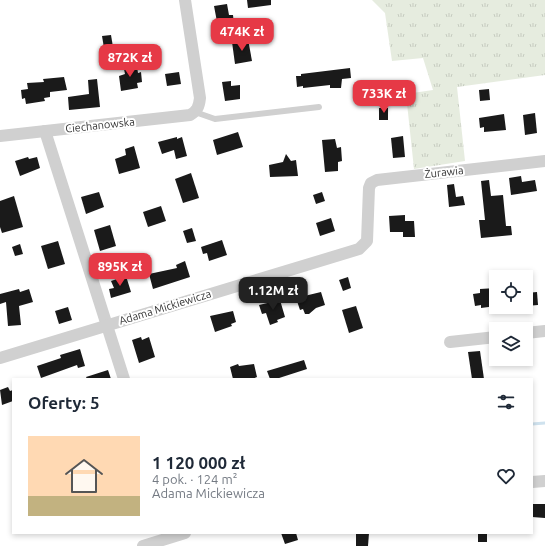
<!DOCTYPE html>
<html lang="pl">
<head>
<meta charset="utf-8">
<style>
	body { margin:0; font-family:Ubuntu,sans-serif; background:#f6f6f7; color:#1f2937; height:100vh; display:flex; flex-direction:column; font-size:15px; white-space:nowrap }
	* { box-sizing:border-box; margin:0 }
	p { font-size:13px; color:#747a83 }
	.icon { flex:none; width:22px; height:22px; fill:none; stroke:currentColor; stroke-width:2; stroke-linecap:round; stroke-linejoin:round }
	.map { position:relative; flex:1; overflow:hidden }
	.drawer { position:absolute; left:12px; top:378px; width:521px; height:156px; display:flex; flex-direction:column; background:#fff; border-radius:0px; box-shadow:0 2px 6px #0003 }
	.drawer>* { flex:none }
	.tools { position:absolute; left:489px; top:270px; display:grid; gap:8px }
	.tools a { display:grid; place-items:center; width:44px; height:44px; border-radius:0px; background:#fff; box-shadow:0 2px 6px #0003; font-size:20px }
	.price { position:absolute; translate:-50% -34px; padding:0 9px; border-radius:8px; background:#e63946; color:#fff; font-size:13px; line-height:26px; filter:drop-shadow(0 1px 2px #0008) }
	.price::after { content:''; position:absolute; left:50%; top:24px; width:12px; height:9px; margin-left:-6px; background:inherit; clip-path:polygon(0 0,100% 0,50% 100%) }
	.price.active { background:#222; color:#fff }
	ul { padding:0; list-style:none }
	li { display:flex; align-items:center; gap:12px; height:100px; padding:0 16px }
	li+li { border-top:1px solid #e0e1e3 }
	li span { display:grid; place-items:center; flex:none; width:112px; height:80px; border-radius:0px; color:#555 }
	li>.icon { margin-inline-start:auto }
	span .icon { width:48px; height:48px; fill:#fffc; stroke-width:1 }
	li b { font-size:17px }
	h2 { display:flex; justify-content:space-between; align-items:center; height:48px; padding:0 16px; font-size:17px }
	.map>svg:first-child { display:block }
	.grass { fill:url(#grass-tufts) }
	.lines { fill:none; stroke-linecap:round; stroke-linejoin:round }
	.stream { stroke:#cfe2ee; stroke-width:3 }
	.building { fill:#1a1a1a }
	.service { stroke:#d0d0d0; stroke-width:6 }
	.minor { stroke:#d0d0d0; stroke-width:12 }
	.labels { text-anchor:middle; stroke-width:4; stroke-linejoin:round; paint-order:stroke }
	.street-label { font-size:11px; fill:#333; stroke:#fff }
</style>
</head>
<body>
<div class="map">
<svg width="545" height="546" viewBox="0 0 545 546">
	<defs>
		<pattern id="grass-tufts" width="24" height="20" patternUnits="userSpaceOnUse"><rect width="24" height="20" fill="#e6ecdf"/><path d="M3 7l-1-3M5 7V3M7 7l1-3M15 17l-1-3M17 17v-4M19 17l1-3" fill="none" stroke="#c6cbc0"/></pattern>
	</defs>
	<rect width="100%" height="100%" fill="#fff"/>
	<!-- grass -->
	<path class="grass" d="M372,0H545V75L457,87L465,161L414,169L406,94L433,90L423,58L392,61L385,13Z"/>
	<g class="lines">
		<!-- stream -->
		<path class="stream" d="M532,424L545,423"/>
	</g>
	<!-- building -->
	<g class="building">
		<path d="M247,0H271V5L248,8Z"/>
		<path d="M227,4L229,15H233L234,25L218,27L214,6Z"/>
		<path d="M111,35L113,47L104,48L102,36Z"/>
		<path d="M248,39L252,61L235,64L232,42Z"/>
		<path d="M133,64L137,67L138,73L141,72L142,82L137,83L138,88L121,91L119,76L125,74L124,69L127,65Z"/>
		<path d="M350,68L351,78L342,79L341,88H330V85L303,88V86L297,87L296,76H301V74Z"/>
		<path d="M179,72L181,84L167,86L165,74Z"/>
		<path d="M64,77L67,90L50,92V97L44,98L45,101L26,104L25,98L22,99L21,90L28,89L27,83L44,82L43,79Z"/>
		<path d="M97,79L100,107L69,110L68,97L89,94L88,80Z"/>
		<path d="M231,81V86L240,85V99L225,101L222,82Z"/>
		<path d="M489,89L490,100L480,101L479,90Z"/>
		<rect x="379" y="108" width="9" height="12"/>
		<path d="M535,113L537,133L525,135L523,115Z"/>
		<path d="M504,114L506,130L484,132V127L480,128L479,118Z"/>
		<path d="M238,132L243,147L217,155L213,140Z"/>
		<path d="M403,136L405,157L393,158L391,138Z"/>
		<path d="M177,137V139L182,137L187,156L176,159L174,150L162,154L158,142Z"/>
		<path d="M335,139L337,148L341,147L342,161L338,162V171L325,172L322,140Z"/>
		<path d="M134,146L140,168L119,174L115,159L126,155L125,149Z"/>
		<path d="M286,154L291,161L296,160L298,176L270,177L269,165L283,162Z"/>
		<path d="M28,157L29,159L37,157L40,168L20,176L15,161Z"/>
		<path d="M191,173L199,198L183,203L175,179Z"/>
		<path d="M521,176L522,182L535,180L537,191L511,195L509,178Z"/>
		<path d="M489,180L491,196L503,195L506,226H511L512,235L481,238L479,220H485L481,181Z"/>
		<path d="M454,184L456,197L463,196L465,205L449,207L447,185Z"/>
		<path d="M99,192L104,207L86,214L81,197Z"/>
		<path d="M322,192L325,201L316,204L313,195Z"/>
		<path d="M14,196L23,227L2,233L0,227V201Z"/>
		<path d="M161,206L166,221L148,227L143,212Z"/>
		<path d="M405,215V221H414L415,237H403V232H390L389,216Z"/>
		<path d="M331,218L335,231L320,236L316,223Z"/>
		<path d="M110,225L116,246L100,251L94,230Z"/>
		<path d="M192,228L196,241L187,243L183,231Z"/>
		<path d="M222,240L227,255L209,261L207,253L203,254L201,247Z"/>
		<path d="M58,241L65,264L48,269L41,246Z"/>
		<path d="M20,244L23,254L15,256L12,247Z"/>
		<path d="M145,256L148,265L131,270L128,261Z"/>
		<path d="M185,261L190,277L153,289L149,274L177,268L176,265Z"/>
		<path d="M126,276L131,292L111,298L109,289L114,288L111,281Z"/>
		<path d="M348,277L351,288L343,291L339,280Z"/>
		<path d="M496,288V306L481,308V305L475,306L473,294L480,293V289Z"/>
		<path d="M19,289L20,292L29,289L33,302L19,306L21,325L8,326L6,302L0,304V294Z"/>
		<path d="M321,292L325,305L316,308L309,314H305L303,309L300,310L296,298Z"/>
		<path d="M537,292L538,305L526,306V293Z"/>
		<path d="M280,300L285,317L277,320L278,322L270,325L266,313L262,314L259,305Z"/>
		<path d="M356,306L363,328L349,333L342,310Z"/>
		<path d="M68,307L72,320L59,324L55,311Z"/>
		<path d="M233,311L236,322L231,324L232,326L215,332L210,316Z"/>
		<path d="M141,337L142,340L149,337L155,357L139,363L132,340Z"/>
		<path d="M80,349L85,366L78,368L77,365L41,378L37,366L61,358L60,355Z"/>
		<path d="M480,351L484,379H472L468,352Z"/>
		<path d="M304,360L307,369L276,379H270L267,371Z"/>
		<path d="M238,364L239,366L254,364L257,377L252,379H233L230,367Z"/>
		<path d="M108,370L111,379H87L86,377Z"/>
		<path d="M8,387L10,391L13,390V401L2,405L0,390Z"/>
		<path d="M532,504H545V518L532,517Z"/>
		<path d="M281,533H296L298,540L285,544Z"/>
		<path d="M356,533H369L368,546H356Z"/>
		<rect x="478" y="533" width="9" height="9"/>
	</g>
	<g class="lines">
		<!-- service -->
		<path class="service" d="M195,112L215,119L319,107"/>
		<!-- minor -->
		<g class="minor">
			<path d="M45,131L124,379"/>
			<path d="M0,136L190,115C197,111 199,107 200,98L185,0"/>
			<path d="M526,333L545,331"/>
			<path d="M450,342L496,337"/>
			<path d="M0,358L359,249L367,241L369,188L371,183L377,180L545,161"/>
			<path d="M532,482L545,481"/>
			<path d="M143,546L185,533"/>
		</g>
	</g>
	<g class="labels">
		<!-- street labels -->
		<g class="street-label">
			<text transform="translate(100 125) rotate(-6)" y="4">Ciechanowska</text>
			<text transform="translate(444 172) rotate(-6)" y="4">Żurawia</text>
			<text transform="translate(165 307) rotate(-17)" y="4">Adama Mickiewicza</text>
		</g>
	</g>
</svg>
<div class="tools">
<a><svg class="icon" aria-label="locate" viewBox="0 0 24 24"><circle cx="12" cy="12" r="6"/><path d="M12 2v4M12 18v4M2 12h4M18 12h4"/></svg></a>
<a><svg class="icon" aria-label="layers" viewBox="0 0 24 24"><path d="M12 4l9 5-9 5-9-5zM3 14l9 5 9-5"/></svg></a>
</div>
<b class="price" style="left:242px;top:52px">474K zł</b>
<b class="price" style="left:130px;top:78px">872K zł</b>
<b class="price" style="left:384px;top:114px">733K zł</b>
<b class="price" style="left:120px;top:287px">895K zł</b>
<b class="price active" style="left:273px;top:311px">1.12M zł</b>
<section class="drawer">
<h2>Oferty: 5<svg class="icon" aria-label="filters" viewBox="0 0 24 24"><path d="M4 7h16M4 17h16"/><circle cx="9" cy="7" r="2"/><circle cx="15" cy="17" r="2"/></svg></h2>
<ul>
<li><span style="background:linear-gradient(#ffd9b3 75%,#c2b280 0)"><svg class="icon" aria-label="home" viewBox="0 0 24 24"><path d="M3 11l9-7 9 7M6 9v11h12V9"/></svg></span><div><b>1 120 000 zł</b><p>4 pok. · 124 m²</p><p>Adama Mickiewicza</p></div><svg class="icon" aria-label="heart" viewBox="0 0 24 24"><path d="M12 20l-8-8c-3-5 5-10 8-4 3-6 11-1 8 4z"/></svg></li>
</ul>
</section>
</div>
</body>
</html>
